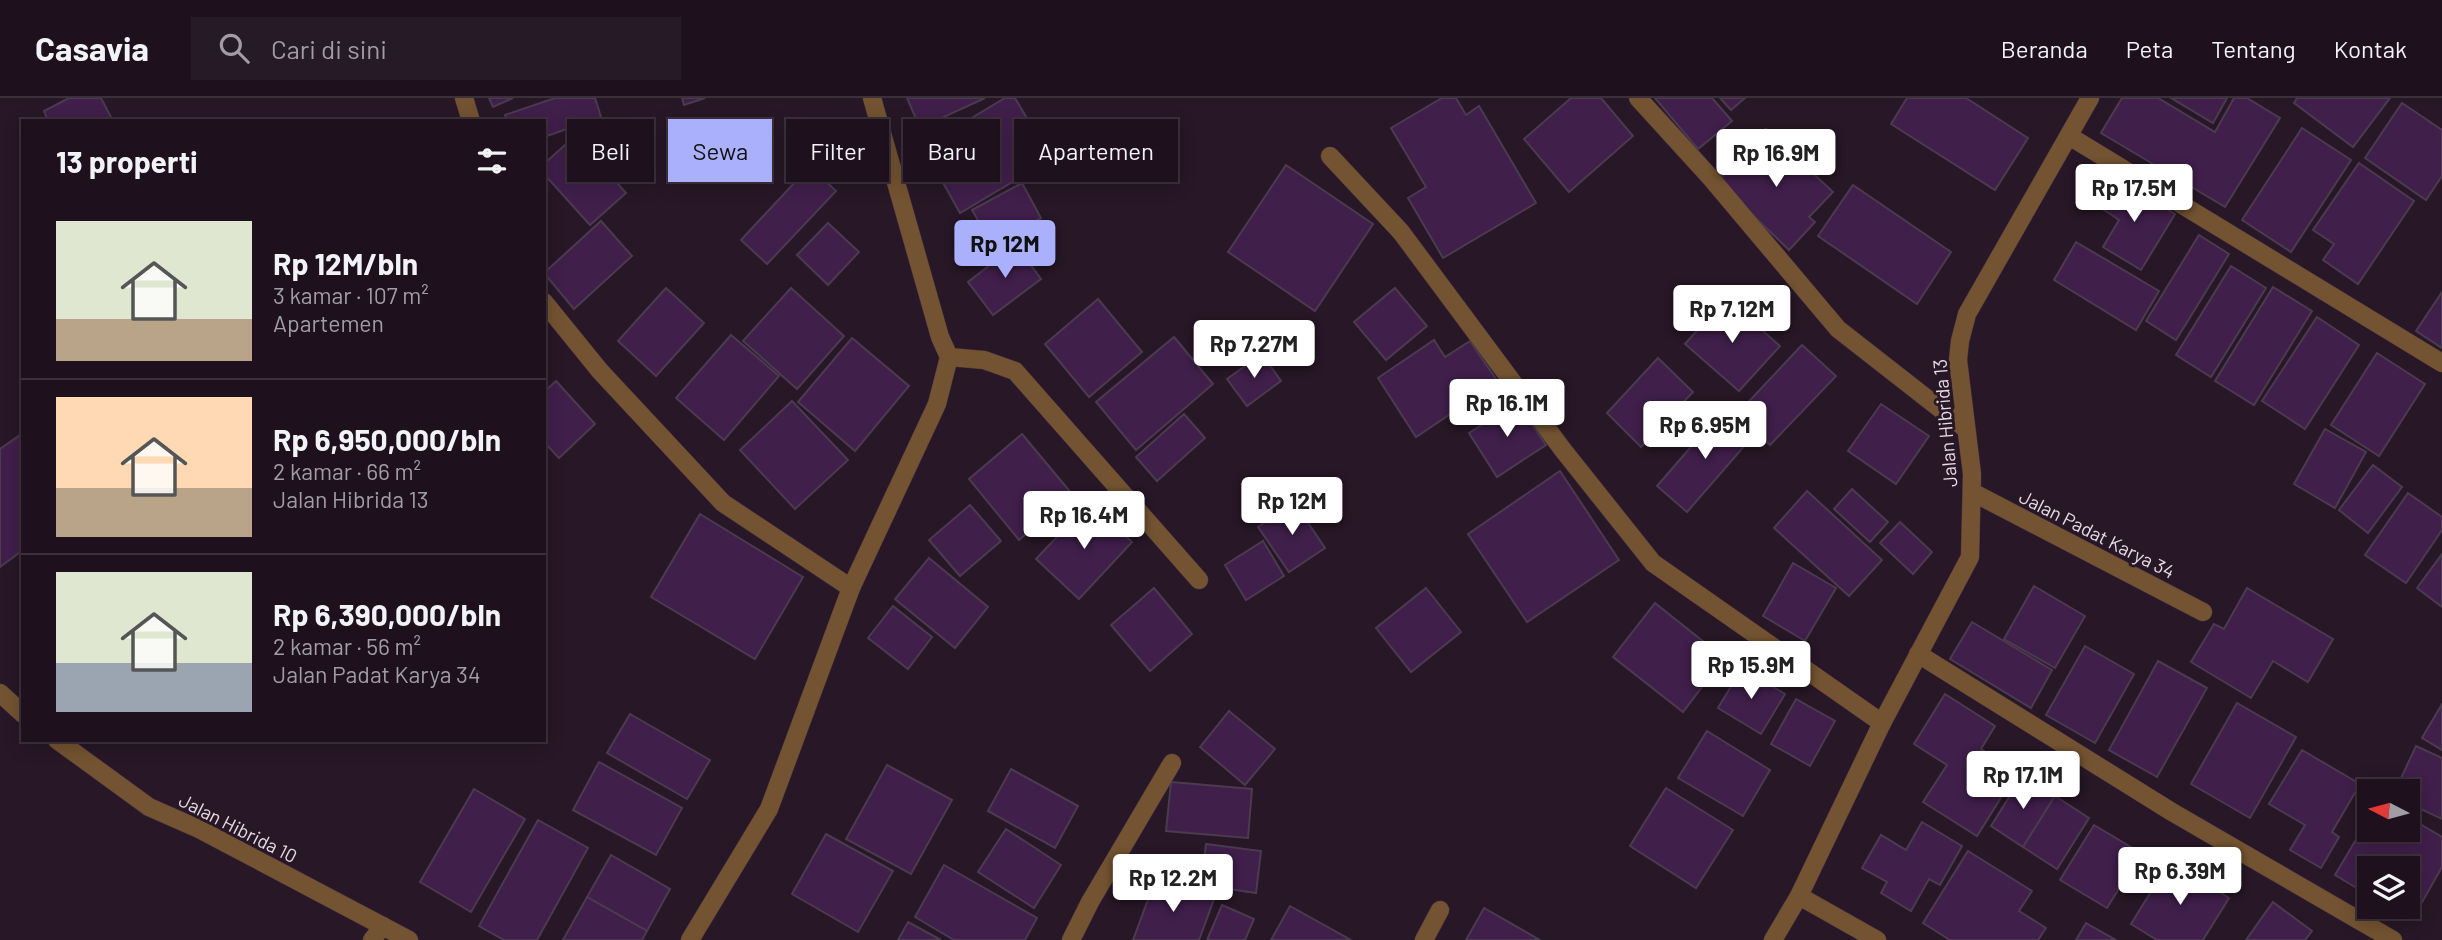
<!DOCTYPE html>
<html lang="id">
<head>
<meta charset="utf-8">
<style>
	body { margin:0; font-family:Barlow,sans-serif; background:#261a26; color:#f1f3f6; height:100vh; display:flex; flex-direction:column; font-size:26px; white-space:nowrap }
	* { box-sizing:border-box; margin:0 }
	p { font-size:23px; color:#a19da4 }
	.icon { flex:none; width:38px; height:38px; fill:none; stroke:currentColor; stroke-width:2; stroke-linecap:round; stroke-linejoin:round }
	.map { position:relative; flex:1; overflow:hidden }
	.sheet { position:absolute; left:21px; top:21px; width:525px; height:623px; display:flex; flex-direction:column; background:#1e111d; border-radius:0px; box-shadow:0 4px 18px #0003,0 0 0 2px #3c313b }
	.sheet>* { flex:none }
	.banner { position:absolute; left:567px; top:21px; width:665px; height:63px; display:flex; gap:14px }
	.needle { width:46px; rotate:276deg }
	.tools { position:absolute; left:2357px; top:681px; display:grid; gap:14px }
	.tools a { display:grid; place-items:center; width:63px; height:63px; border-radius:0px; background:#1e111d; box-shadow:0 4px 18px #0003,0 0 0 2px #3c313b; font-size:35px }
	.price { position:absolute; translate:-50% -60px; padding:0 16px; border-radius:7px; background:#fff; color:#222; font-size:23px; line-height:46px; filter:drop-shadow(0 2px 4px #0008) }
	.price::after { content:''; position:absolute; left:50%; top:42px; width:21px; height:16px; margin-left:-10px; background:inherit; clip-path:polygon(0 0,100% 0,50% 100%) }
	.price.selected { background:#aab0fc; color:#111 }
	ul { padding:0; list-style:none }
	li { display:flex; align-items:center; gap:21px; height:175px; padding:0 35px }
	li+li { border-top:2px solid #3c313b }
	li span { display:grid; place-items:center; flex:none; width:196px; height:140px; border-radius:0px; color:#555 }
	li>.icon { margin-inline-start:auto }
	span .icon { width:84px; height:84px; fill:#fffc; stroke-width:1 }
	li b { font-size:30px }
	h2 { display:flex; justify-content:space-between; align-items:center; height:84px; padding:0 35px; font-size:30px }
	.chip { padding:0 24px; border-radius:0px; background:#1e111d; box-shadow:0 4px 18px #0003,0 0 0 2px #3c313b; font-size:24px; line-height:63px }
	.chip.selected { background:#aab0fc; color:#111 }
	header { display:flex; align-items:center; gap:42px; box-sizing:border-box; height:98px; padding:0 35px; background:#1e111d; border-bottom:2px solid #3c313b }
	header strong { font-size:33px }
	nav { display:flex; gap:38px; margin-inline-start:auto; font-size:24px }
	.search { width:490px; height:63px; background:#261a26; display:flex; align-items:center; gap:18px; box-sizing:border-box; padding:0 24px; border-radius:0px; color:#a19da4; font-size:26px }
	.map>svg:first-child { display:block }
	.building { fill:#401f4b; stroke:#4a3b4f; stroke-width:2 }
	.lines { fill:none; stroke-linecap:round; stroke-linejoin:round }
	.minor-casing { stroke:#433242; stroke-width:19 }
	.minor { stroke:#735331; stroke-width:18 }
	.labels { text-anchor:middle; stroke-width:6; stroke-linejoin:round; paint-order:stroke }
	.street-label { font-size:19px; fill:#e7dbe6; stroke:#281727 }
</style>
</head>
<body>
<header>
<strong>Casavia</strong>
<div class="search"><svg class="icon" aria-label="search" viewBox="0 0 24 24"><circle cx="10" cy="10" r="6"/><path d="M15 15l6 6"/></svg>Cari di sini</div>
<nav><a>Beranda</a><a>Peta</a><a>Tentang</a><a>Kontak</a></nav>
</header>
<div class="map">
<svg width="2442" height="842" viewBox="0 0 2442 842">
	<rect width="100%" height="100%" fill="#281727"/>
	<!-- building -->
	<g class="building">
		<path d="M69,0H101L113,23H48L44,13Z"/>
		<path d="M489,0H513L493,9Z"/>
		<path d="M555,0H595L601,19L544,39V23H507L505,17Z"/>
		<path d="M682,0H705L684,7Z"/>
		<path d="M907,0H985L920,30Z"/>
		<path d="M1005,0H1015L1051,61L960,115L923,49Z"/>
		<path d="M1442,0H1456L1466,17L1479,8L1536,105L1443,160L1408,100L1426,89L1391,30Z"/>
		<path d="M1571,0H1601L1633,38L1569,94L1524,41Z"/>
		<path d="M1655,0H1712L1732,23L1698,51Z"/>
		<path d="M1720,0H1745L1731,12Z"/>
		<path d="M1907,0H1966L2028,40L1995,92L1891,26Z"/>
		<path d="M2122,0H2158L2215,34L2234,0H2247L2280,20L2225,109L2101,35Z"/>
		<path d="M2171,0H2227L2213,25Z"/>
		<path d="M2297,0H2390L2353,49L2294,5Z"/>
		<path d="M2402,5L2442,32V78L2426,102L2365,60Z"/>
		<path d="M2302,30L2351,62L2291,154L2242,122Z"/>
		<path d="M1766,31L1833,94L1809,119L1815,124L1789,152L1718,83Z"/>
		<path d="M575,38L626,95L590,127L544,76V66Z"/>
		<path d="M2359,65L2414,103L2358,186L2323,162L2334,146L2313,132Z"/>
		<path d="M1286,67L1373,126L1315,213L1228,154Z"/>
		<path d="M810,68L836,93L767,166L741,142Z"/>
		<path d="M2112,84L2135,97L2137,93L2175,116L2141,172L2103,149L2119,122L2098,108Z"/>
		<path d="M1022,85L1041,120L992,147L972,112Z"/>
		<path d="M1853,87L1951,154L1917,206L1818,138Z"/>
		<path d="M601,123L632,158L574,211L544,175Z"/>
		<path d="M828,125L859,154L828,187L797,157Z"/>
		<path d="M2199,137L2229,156L2176,242L2146,223Z"/>
		<path d="M2076,144L2159,193L2136,232L2054,182Z"/>
		<path d="M1016,147L1041,181L993,217L968,184Z"/>
		<path d="M2231,168L2266,190L2211,279L2176,257Z"/>
		<path d="M2273,189L2312,213L2254,307L2215,283Z"/>
		<path d="M666,190L704,225L656,278L618,243Z"/>
		<path d="M791,190L844,238L797,291L743,243Z"/>
		<path d="M1395,190L1427,228L1386,262L1354,224Z"/>
		<path d="M2442,194V250L2416,233Z"/>
		<path d="M1726,200L1780,248L1739,293L1685,246Z"/>
		<path d="M1098,201L1142,254L1089,299L1045,246Z"/>
		<path d="M2317,219L2359,247L2305,331L2262,303Z"/>
		<path d="M731,237L779,278L724,342L676,300Z"/>
		<path d="M1174,239L1213,286L1136,352L1096,304Z"/>
		<path d="M852,240L909,288L855,353L798,304Z"/>
		<path d="M1434,242L1445,259L1470,243L1498,284L1416,339L1378,280Z"/>
		<path d="M1802,247L1836,278L1770,347L1737,316Z"/>
		<path d="M2377,255L2425,286L2379,358L2331,327Z"/>
		<path d="M1262,256L1281,283L1247,308L1227,281Z"/>
		<path d="M1658,260L1693,294L1641,349L1607,315Z"/>
		<path d="M556,283L595,326L559,360L544,344V294Z"/>
		<path d="M792,303L848,362L795,411L740,352Z"/>
		<path d="M1517,304L1546,347L1497,379L1469,335Z"/>
		<path d="M1881,306L1929,338L1896,386L1848,353Z"/>
		<path d="M1723,312L1753,338L1687,414L1657,388Z"/>
		<path d="M1184,316L1205,340L1157,383L1136,359Z"/>
		<path d="M2325,331L2366,354L2335,410L2294,386Z"/>
		<path d="M23,335V452L0,469V351Z"/>
		<path d="M1022,336L1072,396L1019,442L969,381Z"/>
		<path d="M2373,367L2402,389L2368,435L2339,412Z"/>
		<path d="M1560,373L1619,462L1527,524L1468,436Z"/>
		<path d="M1852,391L1888,424L1870,444L1834,411Z"/>
		<path d="M1807,393L1882,462L1849,498L1774,430Z"/>
		<path d="M2408,395L2442,419V432L2406,485L2365,457Z"/>
		<path d="M1090,404L1132,444L1079,501L1036,461Z"/>
		<path d="M1294,404L1325,450L1289,474L1258,429Z"/>
		<path d="M970,407L1001,443L960,478L929,442Z"/>
		<path d="M700,416L803,479L755,561L651,499Z"/>
		<path d="M1900,424L1932,454L1913,476L1880,445Z"/>
		<path d="M1263,443L1284,478L1246,502L1225,467Z"/>
		<path d="M2442,456V509L2417,490Z"/>
		<path d="M929,460L988,509L955,550L895,501Z"/>
		<path d="M1793,465L1836,490L1805,543L1763,518Z"/>
		<path d="M2034,488L2085,518L2055,570L2004,541Z"/>
		<path d="M1154,490L1192,536L1150,573L1111,527Z"/>
		<path d="M1426,490L1461,534L1411,574L1376,530Z"/>
		<path d="M2247,490L2333,541L2308,584L2273,563L2251,600L2191,564L2214,526L2224,531Z"/>
		<path d="M1655,505L1724,560L1683,614L1613,559Z"/>
		<path d="M893,508L932,539L908,571L868,540Z"/>
		<path d="M1972,524L2052,572L2031,610L1950,561Z"/>
		<path d="M2085,548L2134,576L2095,645L2046,617Z"/>
		<path d="M2158,563L2207,590L2157,679L2109,652Z"/>
		<path d="M1742,570L1785,596L1761,636L1718,610Z"/>
		<path d="M1945,596L1995,628L1981,651L2017,674L1977,738L1923,704L1947,667L1914,646Z"/>
		<path d="M1796,601L1835,623L1810,668L1771,646Z"/>
		<path d="M2237,605L2296,639L2250,720L2191,686Z"/>
		<path d="M2442,606V652L2422,640Z"/>
		<path d="M1229,613L1275,651L1245,687L1200,649Z"/>
		<path d="M630,616L710,662L687,701L607,655Z"/>
		<path d="M1707,633L1770,672L1743,718L1678,680Z"/>
		<path d="M2416,648L2442,660V721L2408,705V693H2395Z"/>
		<path d="M2302,652L2360,686L2332,734L2339,739L2321,770L2290,752L2305,727L2269,706Z"/>
		<path d="M599,664L682,710L656,757L573,712Z"/>
		<path d="M887,667L952,702L911,776L846,741Z"/>
		<path d="M1011,671L1078,708L1055,750L988,713Z"/>
		<path d="M2023,677L2055,698L2023,749L1991,728Z"/>
		<path d="M1171,684L1252,691L1248,740L1166,733Z"/>
		<path d="M1666,690L1733,732L1696,790L1630,748Z"/>
		<path d="M474,691L525,721L471,814L420,784Z"/>
		<path d="M2055,698L2089,720L2057,771L2023,749Z"/>
		<path d="M2370,718V732H2408V719L2442,739V769L2412,822L2388,808H2408V770H2370V798L2335,777Z"/>
		<path d="M538,722L588,750L537,842H504L479,828Z"/>
		<path d="M1922,724L1962,748L1940,787L1929,781L1911,813L1881,795L1887,784L1862,770L1881,737L1906,752Z"/>
		<path d="M2094,727L2141,755L2107,810L2060,782Z"/>
		<path d="M1006,731L1061,767L1034,810L978,774Z"/>
		<path d="M826,736L893,773L858,834L792,796Z"/>
		<path d="M1206,746L1261,753L1256,795L1201,787Z"/>
		<path d="M1968,753L2032,793L2019,813L2046,830L2038,842H1950L1923,825Z"/>
		<path d="M611,757L670,791L647,833L587,799Z"/>
		<path d="M2170,763L2229,800L2203,842H2157L2131,826Z"/>
		<path d="M944,767L1037,820L1025,842H954L915,819Z"/>
		<path d="M1156,780L1214,801L1199,842H1133Z"/>
		<path d="M587,799L647,833L642,842H563Z"/>
		<path d="M2273,804L2312,833L2305,842H2246Z"/>
		<path d="M1222,807L1254,821L1245,842H1207Z"/>
		<path d="M1290,808L1351,842H1271Z"/>
		<path d="M1484,810L1540,842H1466Z"/>
		<path d="M908,824L941,842H898Z"/>
		<path d="M2086,825L2116,842H2076Z"/>
	</g>
	<g class="lines">
		<defs>
			<g id="minor">
				<path d="M464,0L471,23"/>
				<path d="M1638,0L1710,79L1838,231L1966,331"/>
				<path d="M2069,38L2442,265"/>
				<path d="M1330,58L1401,134L1563,352L1653,465L1882,625"/>
				<path d="M544,204L600,273L723,405L851,490"/>
				<path d="M949,259L984,262L1015,273L1199,482"/>
				<path d="M1972,394L2203,514"/>
				<path d="M1918,556L2172,714L2393,842"/>
				<path d="M0,595L23,616"/>
				<path d="M57,642L149,709L199,731L409,842"/>
				<path d="M1799,798L1877,842"/>
				<path d="M372,842L383,828"/>
				<path d="M690,842L769,711L851,490L937,306L949,259L940,239L872,0"/>
				<path d="M1071,842L1090,804L1172,665"/>
				<path d="M1424,842L1440,812"/>
				<path d="M1773,842L1799,798L1882,625L1970,459L1972,376L1958,262L1960,243L1967,216L2090,0"/>
			</g>
		</defs>
		<!-- minor casing -->
		<use href="#minor" class="minor-casing"/>
		<!-- minor -->
		<use href="#minor" class="minor"/>
	</g>
	<g class="labels">
		<!-- street labels -->
		<g class="street-label">
			<text transform="translate(1945 325) rotate(-95)" y="7">Jalan Hibrida 13</text>
			<text transform="translate(2097 436) rotate(27)" y="7">Jalan Padat Karya 34</text>
			<text transform="translate(238 730) rotate(27)" y="7">Jalan Hibrida 10</text>
		</g>
	</g>
</svg>
<div class="tools">
<a><svg class="needle" viewBox="-14 -14 28 28"><path d="M0-13l5 13h-10z" fill="#e53935"/><path d="M0 13l5-13h-10z" fill="#a19da4"/></svg></a>
<a><svg class="icon" aria-label="layers" viewBox="0 0 24 24"><path d="M12 4l9 5-9 5-9-5zM3 14l9 5 9-5"/></svg></a>
</div>
<b class="price" style="left:1776px;top:91px">Rp 16.9M</b>
<b class="price" style="left:2134px;top:126px">Rp 17.5M</b>
<b class="price selected" style="left:1005px;top:182px">Rp 12M</b>
<b class="price" style="left:1732px;top:247px">Rp 7.12M</b>
<b class="price" style="left:1254px;top:282px">Rp 7.27M</b>
<b class="price" style="left:1507px;top:341px">Rp 16.1M</b>
<b class="price" style="left:1705px;top:363px">Rp 6.95M</b>
<b class="price" style="left:1292px;top:439px">Rp 12M</b>
<b class="price" style="left:1084px;top:453px">Rp 16.4M</b>
<b class="price" style="left:1751px;top:603px">Rp 15.9M</b>
<b class="price" style="left:2023px;top:713px">Rp 17.1M</b>
<b class="price" style="left:2180px;top:809px">Rp 6.39M</b>
<b class="price" style="left:1173px;top:816px">Rp 12.2M</b>
<div class="banner">
<a class="chip">Beli</a>
<a class="chip selected">Sewa</a>
<a class="chip">Filter</a>
<a class="chip">Baru</a>
<a class="chip">Apartemen</a>
</div>
<section class="sheet">
<h2>13 properti<svg class="icon" aria-label="filters" viewBox="0 0 24 24"><path d="M4 7h16M4 17h16"/><circle cx="9" cy="7" r="2"/><circle cx="15" cy="17" r="2"/></svg></h2>
<ul>
<li><span style="background:linear-gradient(#dfe7d0 70%,#b9a48a 0)"><svg class="icon" aria-label="home" viewBox="0 0 24 24"><path d="M3 11l9-7 9 7M6 9v11h12V9"/></svg></span><div><b>Rp 12M/bln</b><p>3 kamar · 107 m²</p><p>Apartemen</p></div></li>
<li><span style="background:linear-gradient(#ffd9b3 65%,#b9a48a 0)"><svg class="icon" aria-label="home" viewBox="0 0 24 24"><path d="M3 11l9-7 9 7M6 9v11h12V9"/></svg></span><div><b>Rp 6,950,000/bln</b><p>2 kamar · 66 m²</p><p>Jalan Hibrida 13</p></div></li>
<li><span style="background:linear-gradient(#dfe7d0 65%,#9aa5b1 0)"><svg class="icon" aria-label="home" viewBox="0 0 24 24"><path d="M3 11l9-7 9 7M6 9v11h12V9"/></svg></span><div><b>Rp 6,390,000/bln</b><p>2 kamar · 56 m²</p><p>Jalan Padat Karya 34</p></div></li>
</ul>
</section>
</div>
</body>
</html>
